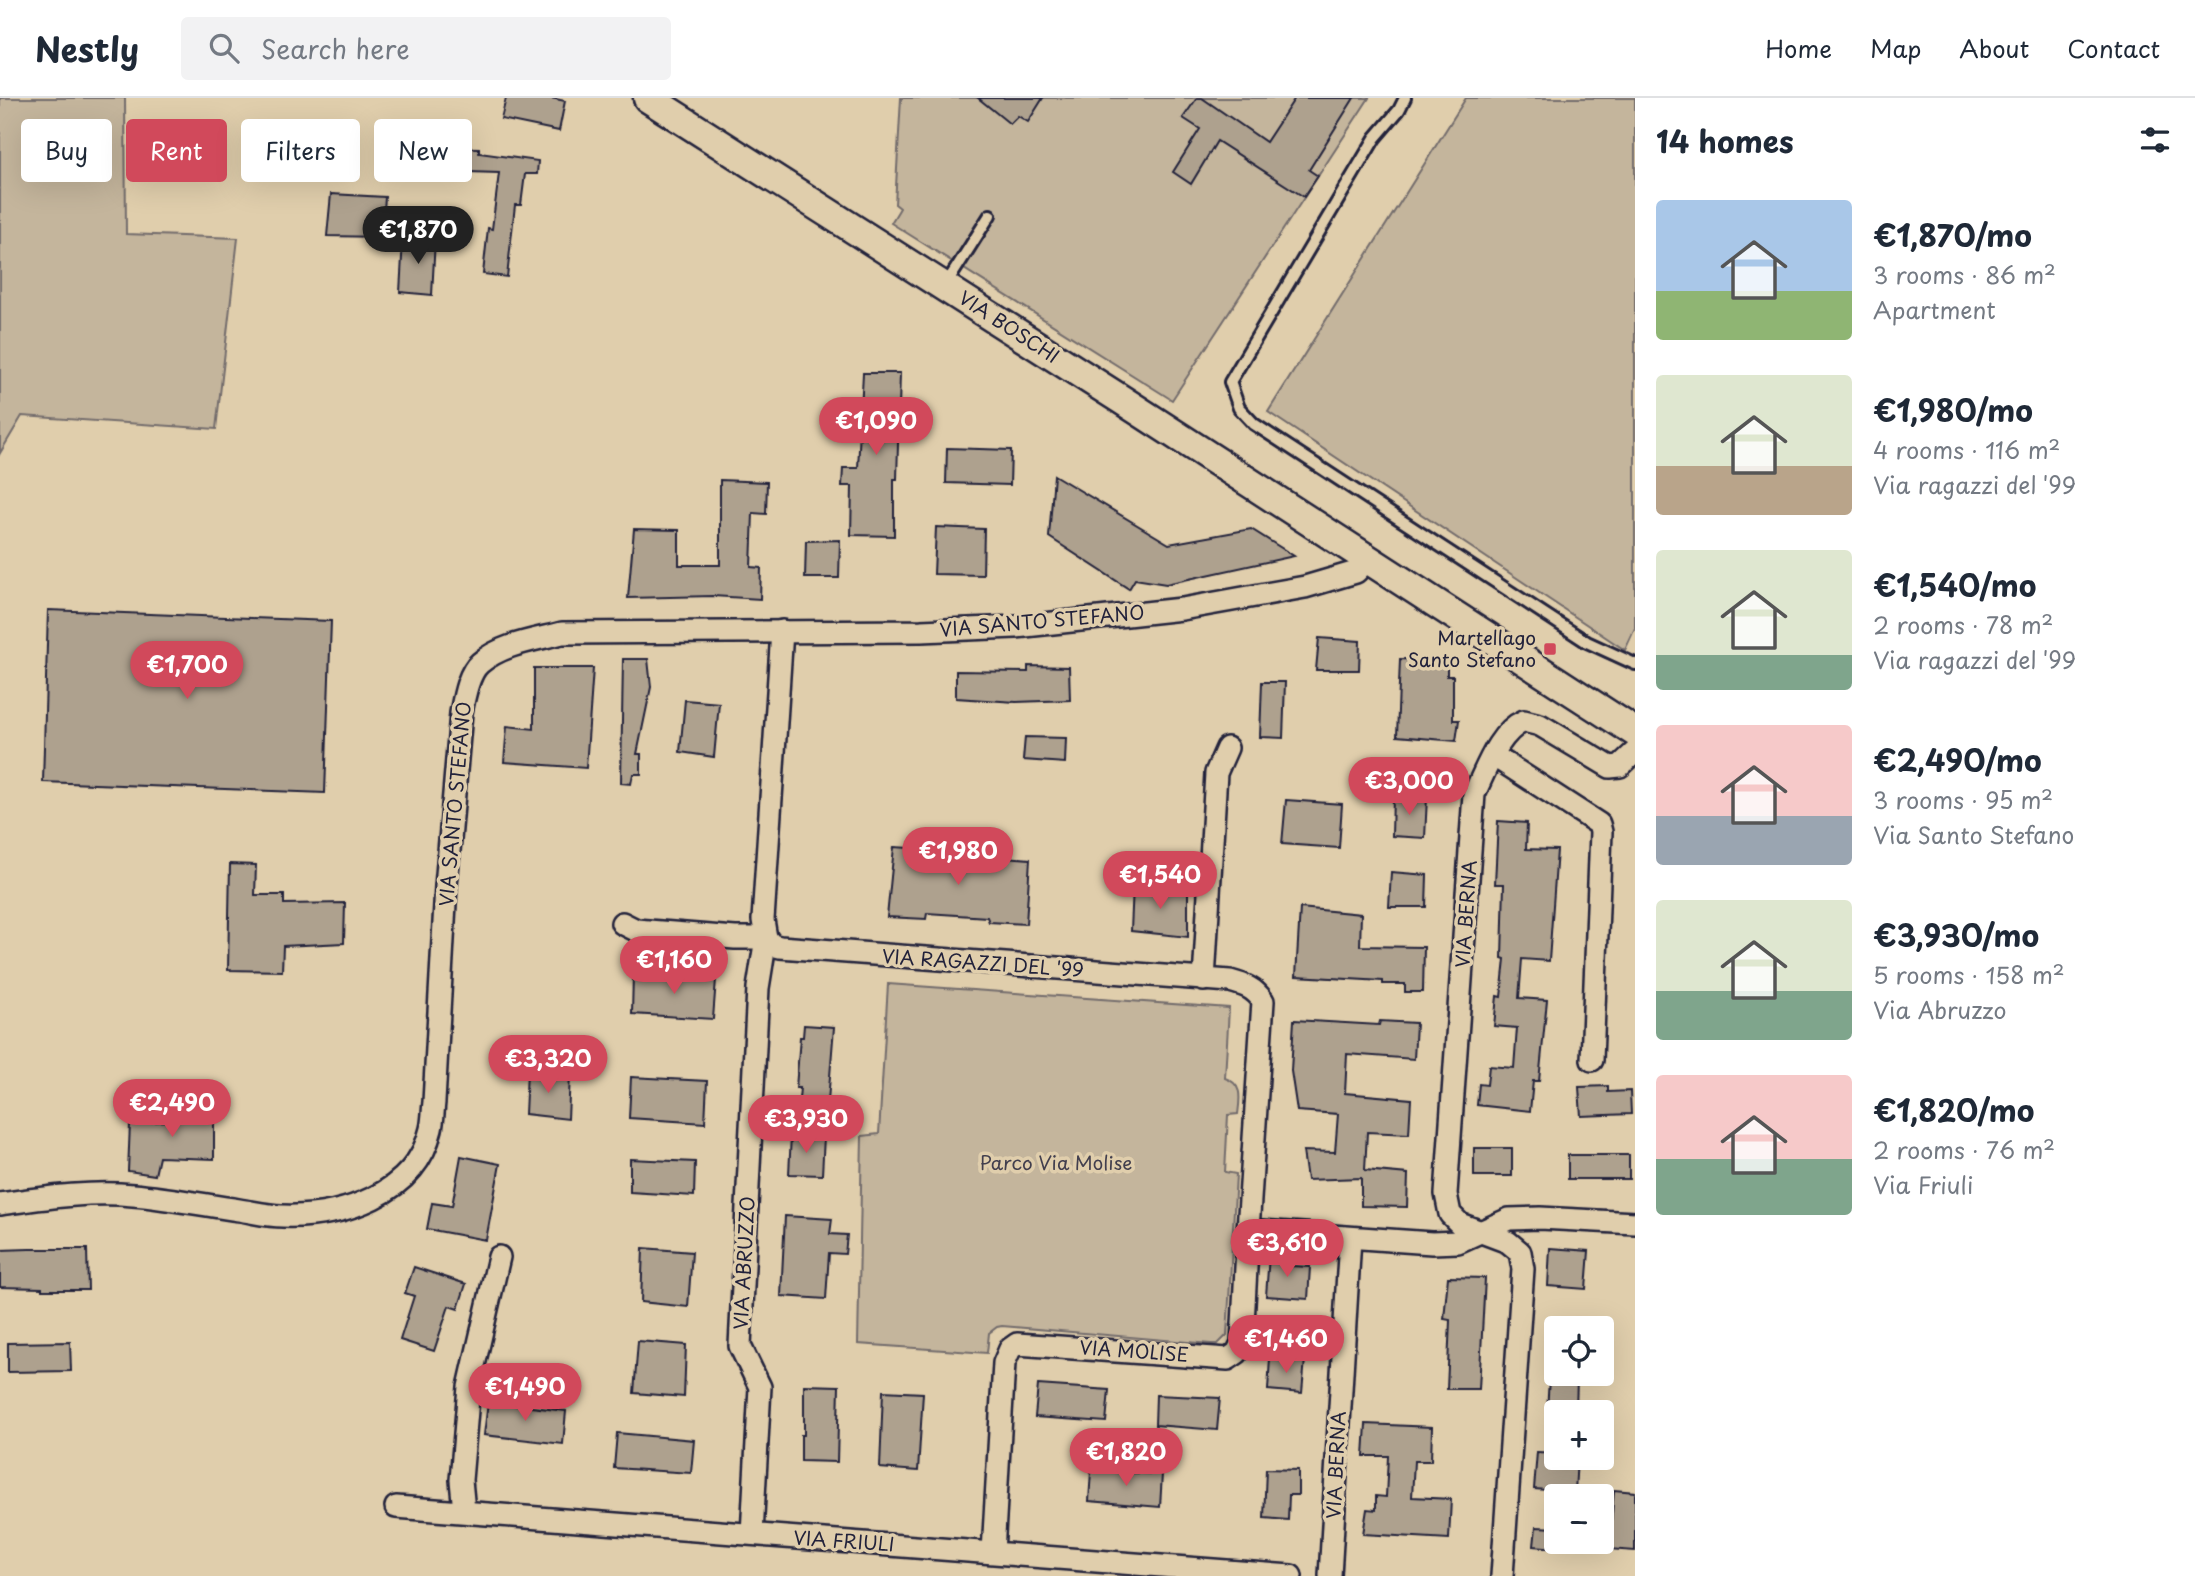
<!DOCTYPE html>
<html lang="en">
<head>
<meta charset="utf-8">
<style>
	body { margin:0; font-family:"Playpen Sans",sans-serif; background:#f2f2f3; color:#1f2937; height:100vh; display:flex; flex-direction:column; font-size:26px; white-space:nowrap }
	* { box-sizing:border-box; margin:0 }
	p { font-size:23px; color:#747a83 }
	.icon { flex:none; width:38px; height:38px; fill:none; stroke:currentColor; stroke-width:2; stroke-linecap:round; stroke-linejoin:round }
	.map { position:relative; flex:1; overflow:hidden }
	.drawer { display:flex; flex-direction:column; background:#fff; width:560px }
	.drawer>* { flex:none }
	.banner { position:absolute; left:21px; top:21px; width:665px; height:63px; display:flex; gap:14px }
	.fabs { position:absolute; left:1544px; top:1218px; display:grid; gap:14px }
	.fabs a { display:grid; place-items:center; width:70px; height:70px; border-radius:7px; background:#fff; box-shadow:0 7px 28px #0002; font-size:35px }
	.price { position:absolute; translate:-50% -60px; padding:0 16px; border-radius:24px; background:#d1495b; color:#fff; font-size:23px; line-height:46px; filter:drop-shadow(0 2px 4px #0008) }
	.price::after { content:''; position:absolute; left:50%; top:42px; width:21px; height:16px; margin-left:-10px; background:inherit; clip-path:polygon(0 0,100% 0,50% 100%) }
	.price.on { background:#222; color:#fff }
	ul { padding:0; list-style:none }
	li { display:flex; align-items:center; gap:21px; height:175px; padding:0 21px }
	li span { display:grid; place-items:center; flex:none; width:196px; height:140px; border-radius:7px; color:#555 }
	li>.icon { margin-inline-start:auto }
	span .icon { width:84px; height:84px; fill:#fffc; stroke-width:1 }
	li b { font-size:30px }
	h2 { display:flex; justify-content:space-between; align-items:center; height:84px; padding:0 21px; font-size:30px }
	.chip { padding:0 24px; border-radius:7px; background:#fff; box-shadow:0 7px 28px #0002; font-size:24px; line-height:63px }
	.chip.on { background:#d1495b; color:#fff }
	header { display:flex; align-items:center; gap:42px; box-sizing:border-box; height:98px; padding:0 35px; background:#fff; border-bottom:2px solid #e0e1e3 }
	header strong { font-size:33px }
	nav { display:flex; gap:38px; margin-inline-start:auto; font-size:24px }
	.search { width:490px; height:63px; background:#f2f2f3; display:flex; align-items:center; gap:18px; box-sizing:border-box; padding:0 24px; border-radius:7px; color:#747a83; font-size:26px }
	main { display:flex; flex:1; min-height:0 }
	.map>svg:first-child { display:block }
	.green { fill:#c4b59c; stroke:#736c6c; stroke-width:2 }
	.building { fill:#aea18e; stroke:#22223b; stroke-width:2 }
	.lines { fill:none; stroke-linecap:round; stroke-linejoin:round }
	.service-casing { stroke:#22223b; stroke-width:16 }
	.minor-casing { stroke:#22223b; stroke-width:26 }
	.secondary-casing { stroke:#22223b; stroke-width:33 }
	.service { stroke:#e0ceac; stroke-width:10 }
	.minor { stroke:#e0ceac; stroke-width:21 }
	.secondary { stroke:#e0ceac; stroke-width:28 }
	.poi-dot { fill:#d1495b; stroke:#e0ceac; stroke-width:2.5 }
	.labels { text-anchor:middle; stroke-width:7; stroke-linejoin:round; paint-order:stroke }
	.street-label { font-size:19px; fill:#22223b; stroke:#e0ceac }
	.poi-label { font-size:19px; fill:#22223b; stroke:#e0ceac; text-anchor:end }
	.park-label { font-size:19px; fill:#423f4e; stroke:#e0ceac }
</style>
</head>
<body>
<header>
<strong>Nestly</strong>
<div class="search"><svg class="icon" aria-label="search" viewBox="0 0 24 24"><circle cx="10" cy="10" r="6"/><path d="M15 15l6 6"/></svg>Search here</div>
<nav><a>Home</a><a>Map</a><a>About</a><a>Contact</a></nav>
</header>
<main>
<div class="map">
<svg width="1635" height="1478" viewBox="0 0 1635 1478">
	<rect width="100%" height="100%" fill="#e0ceac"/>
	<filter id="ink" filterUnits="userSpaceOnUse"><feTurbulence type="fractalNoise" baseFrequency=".0143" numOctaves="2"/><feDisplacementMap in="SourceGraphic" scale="14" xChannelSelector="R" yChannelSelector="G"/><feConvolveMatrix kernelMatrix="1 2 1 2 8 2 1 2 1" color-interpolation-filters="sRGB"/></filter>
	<g filter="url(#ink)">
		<!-- green -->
		<g class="green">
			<path d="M0,0H125L126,136L238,140L216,331L22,318L0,355Z"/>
			<path d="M901,0H1369L1172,302L891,125L900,110L895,106Z"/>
			<path d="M1466,0H1635V530L1625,552L1268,314Z"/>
			<path d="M888,886L1229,910L1225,980C1243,986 1240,1000 1238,1016L1228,1017L1225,1074L1236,1076L1227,1237L1218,1246H1211L1002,1228L997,1229L989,1235L987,1255L858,1246L862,1038L879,1036Z"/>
		</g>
		<!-- building -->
		<g class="building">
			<path d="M506,0H551L565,3L559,33L501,21Z"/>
			<path d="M978,0H1043L1028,24L1018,18L1010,26Z"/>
			<path d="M1197,0H1202L1266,44L1295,0H1354L1309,72L1318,78L1304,99L1217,43L1191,86L1173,74L1200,31L1183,20Z"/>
			<path d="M437,49L479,50V55L538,63L537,76H525L521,107H515L507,179L483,176L488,130L492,131L499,75L437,73Z"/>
			<path d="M331,96L385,99L382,139L327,138Z"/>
			<path d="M403,141H435L432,197L400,194Z"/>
			<path d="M863,275H900L897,381H894V438L851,437L852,388H842L843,370H858Z"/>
			<path d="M947,350L1011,352L1010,387L946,385Z"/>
			<path d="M1054,377L1169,446L1251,431L1294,458L1166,486L1135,481L1129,491L1049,439Z"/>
			<path d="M720,382L767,384L766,416L753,415L751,469L761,470L760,501L713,498L628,500L634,431L679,432V467H720Z"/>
			<path d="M936,429L984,431L983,477L934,476Z"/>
			<path d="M840,442L839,480H805L806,443Z"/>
			<path d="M48,512L331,523L325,695L43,684Z"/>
			<path d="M1319,540L1360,543L1359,572H1316Z"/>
			<path d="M623,561H648L651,589L637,656H641V676H633L631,686L621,685Z"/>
			<path d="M1400,561L1447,562V578H1453V622H1459L1456,643L1397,638Z"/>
			<path d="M1028,568L1069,569L1070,602L1016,604L956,600V573L1028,574Z"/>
			<path d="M534,570H593L586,670L504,664L507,628L534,631Z"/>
			<path d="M1262,584H1285L1283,640L1260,639Z"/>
			<path d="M685,602L719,605L714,659L680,654Z"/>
			<path d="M1025,639L1066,640L1065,665L1023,662Z"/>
			<path d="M1393,698L1427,699L1425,740L1392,738Z"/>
			<path d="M1286,702L1342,706L1339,750L1282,746Z"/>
			<path d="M1498,723L1527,725L1526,751L1557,752L1549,863L1522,861L1519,900L1547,902L1539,983H1533L1530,1013L1477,1007L1479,986L1487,987L1489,968L1514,970L1517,930L1494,928L1497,898L1501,899L1505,861L1502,860L1504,786H1495Z"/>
			<path d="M894,749L941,752V762L982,764L983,757L1030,761L1026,826L989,824L987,819L927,815L926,821L887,819Z"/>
			<path d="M230,766L256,767L255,797H284V806L345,805L344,845L283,848L282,873L228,872Z"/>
			<path d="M1391,774L1427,777L1426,809H1389Z"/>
			<path d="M1133,787L1188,791V839L1131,833Z"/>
			<path d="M1300,810L1361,816L1360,848L1424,849L1423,894H1405V886H1383V883L1296,878Z"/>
			<path d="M633,876L716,881L713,921L632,916Z"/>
			<path d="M1294,922L1379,927L1380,923L1416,925L1414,961L1347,956L1345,995L1411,1001L1409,1036L1367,1034L1365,1072L1408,1076L1407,1109L1361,1108V1080L1307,1082L1303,1053L1335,1054L1338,1016L1297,1013L1291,973Z"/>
			<path d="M804,927L834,929L828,1003L799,1001L800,990H796L800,939H803Z"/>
			<path d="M527,973L570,976L568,1021L525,1016Z"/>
			<path d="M631,979L707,983L705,1025L629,1020Z"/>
			<path d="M1608,988V994L1630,993L1631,1016L1581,1018L1579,989Z"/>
			<path d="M214,1005V1061L159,1059L155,1077L128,1073L130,1026L188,1021L187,1007Z"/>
			<path d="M791,1037L824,1038L822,1077L789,1076Z"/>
			<rect x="1474" y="1050" width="38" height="28"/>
			<rect x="1568" y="1057" width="61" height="24"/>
			<path d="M461,1058L500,1066L486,1142L427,1131L432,1105L452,1108Z"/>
			<path d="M630,1061L695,1064L694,1098L630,1094Z"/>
			<path d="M785,1118L832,1121L830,1136L847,1137L845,1156L829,1155L826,1201L781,1198Z"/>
			<path d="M643,1150L692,1154L688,1209L641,1204Z"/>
			<path d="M1550,1150L1589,1153L1586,1191L1548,1188Z"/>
			<path d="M29,1151H87L88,1192H42V1190L0,1189V1152Z"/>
			<path d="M1269,1157L1291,1159V1168L1310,1169L1308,1201L1266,1198Z"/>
			<path d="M414,1169L466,1186L458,1211L449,1208L434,1253L400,1242L414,1198L405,1195Z"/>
			<path d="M1448,1179L1485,1180L1479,1291H1447L1450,1222L1444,1221Z"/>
			<path d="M638,1243L686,1247L684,1299L634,1295Z"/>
			<path d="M70,1244L71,1273L8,1274V1245Z"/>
			<path d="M1270,1260L1305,1261L1302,1295L1268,1292Z"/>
			<path d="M1549,1280H1577L1576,1314H1547Z"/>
			<path d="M804,1287L839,1288L837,1364L801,1363V1337H804Z"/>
			<path d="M1038,1287L1109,1292L1106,1324L1035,1319Z"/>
			<path d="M883,1293L923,1295L918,1373L880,1370Z"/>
			<path d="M1156,1297L1220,1300L1217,1332L1155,1327Z"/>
			<path d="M488,1304L566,1313L563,1346L484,1337Z"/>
			<path d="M1366,1326L1432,1329L1431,1363H1414L1412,1399L1451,1401L1449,1441L1363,1436L1367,1411L1376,1412V1398L1386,1399L1388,1358H1364Z"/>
			<path d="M617,1335L694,1342L691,1375L614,1370Z"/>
			<path d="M1537,1354L1556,1355V1360H1577L1575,1394L1534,1391Z"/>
			<path d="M1266,1371L1298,1372V1397H1289L1288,1422L1264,1420Z"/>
			<path d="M1091,1373L1162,1376L1160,1409L1089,1403Z"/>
			<path d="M1614,1392L1635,1394V1453L1609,1451Z"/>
			<path d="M1536,1429L1556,1430V1450L1534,1448Z"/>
		</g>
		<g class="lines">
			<defs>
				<g id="service">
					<path d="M1405,0L1399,12L1375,40L1230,284L1239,310L1254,326L1587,544L1635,566"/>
					<path d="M945,188L990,117"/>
				</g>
				<g id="minor">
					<path d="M1494,658L1599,726L1601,734L1592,962"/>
					<path d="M622,825L636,832L735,840H766L772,847L780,849L1230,883C1245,887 1254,890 1263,903L1248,1132"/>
					<path d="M1204,882L1216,675L1227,650"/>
					<path d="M0,1106C44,1100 89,1093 133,1097C169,1100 204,1107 239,1112C253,1114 268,1118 282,1118C341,1120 416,1097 431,1031C433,1022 433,1013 434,1004L446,788L461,615C464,600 468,575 480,565C502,546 535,542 562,535L921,533L1016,529L1182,511L1305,489L1356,474L1367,462"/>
					<path d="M396,1409L1291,1478"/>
					<path d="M464,1413L461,1382L469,1289L499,1159"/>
					<path d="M752,1436L760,1289L740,1248L758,890L766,840L763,822L782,533"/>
					<path d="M993,1454L1004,1265L1010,1251L1017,1246L1228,1261L1237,1255L1242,1245L1248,1132L1432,1145L1458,1144L1509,1121L1540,1120L1635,1125"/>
					<path d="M1330,1478L1350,1140"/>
					<path d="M1502,1478L1523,1171L1520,1154L1508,1144L1460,1126L1450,1116L1446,1096L1474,696C1486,672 1498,634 1524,623L1540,627L1610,669L1620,668L1635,654"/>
				</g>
				<path id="secondary" d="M648,0L1122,302L1635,634"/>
			</defs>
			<!-- service casing -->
			<use href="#service" class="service-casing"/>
			<!-- minor casing -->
			<use href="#minor" class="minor-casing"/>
			<!-- secondary casing -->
			<use href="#secondary" class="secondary-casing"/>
			<!-- service -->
			<use href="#service" class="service"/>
			<!-- minor -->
			<use href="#minor" class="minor"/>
			<!-- secondary -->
			<use href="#secondary" class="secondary"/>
		</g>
	</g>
	<!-- markers -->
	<rect class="poi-dot" x="1543" y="544" width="14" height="14" rx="3.5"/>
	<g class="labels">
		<!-- street labels -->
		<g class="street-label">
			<text transform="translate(1009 229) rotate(33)" y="7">VIA BOSCHI</text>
			<text transform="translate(1042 523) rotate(-5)" y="7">VIA SANTO STEFANO</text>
			<text transform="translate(455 706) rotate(-85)" y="7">VIA SANTO STEFANO</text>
			<text transform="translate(1466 816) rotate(-86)" y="7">VIA BERNA</text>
			<text transform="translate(983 865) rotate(4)" y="7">VIA RAGAZZI DEL '99</text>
			<text transform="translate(744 1165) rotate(-87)" y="7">VIA ABRUZZO</text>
			<text transform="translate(1134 1253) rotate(4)" y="7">VIA MOLISE</text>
			<text transform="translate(1336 1367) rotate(-87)" y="7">VIA BERNA</text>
			<text transform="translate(844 1443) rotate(4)" y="7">VIA FRIULI</text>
		</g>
		<!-- poi labels -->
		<g class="poi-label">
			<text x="1536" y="547">Martellago<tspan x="1536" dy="22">Santo Stefano</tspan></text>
		</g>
		<!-- park labels -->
		<g class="park-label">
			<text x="1056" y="1072">Parco Via Molise</text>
		</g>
	</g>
</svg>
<div class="fabs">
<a><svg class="icon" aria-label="locate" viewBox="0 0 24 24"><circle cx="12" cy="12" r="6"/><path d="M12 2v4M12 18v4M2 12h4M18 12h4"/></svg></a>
<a>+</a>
<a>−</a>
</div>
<b class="price on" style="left:418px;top:168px">€1,870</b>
<b class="price" style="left:876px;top:359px">€1,090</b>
<b class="price" style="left:187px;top:603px">€1,700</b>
<b class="price" style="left:1409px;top:719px">€3,000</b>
<b class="price" style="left:958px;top:789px">€1,980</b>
<b class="price" style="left:1160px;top:813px">€1,540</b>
<b class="price" style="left:674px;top:898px">€1,160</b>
<b class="price" style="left:548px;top:997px">€3,320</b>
<b class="price" style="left:172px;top:1041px">€2,490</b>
<b class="price" style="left:806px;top:1057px">€3,930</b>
<b class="price" style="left:1287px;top:1181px">€3,610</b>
<b class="price" style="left:1286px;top:1277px">€1,460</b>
<b class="price" style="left:525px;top:1325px">€1,490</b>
<b class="price" style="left:1126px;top:1390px">€1,820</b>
<div class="banner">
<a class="chip">Buy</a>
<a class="chip on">Rent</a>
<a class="chip">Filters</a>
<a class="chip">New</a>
</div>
</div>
<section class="drawer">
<h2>14 homes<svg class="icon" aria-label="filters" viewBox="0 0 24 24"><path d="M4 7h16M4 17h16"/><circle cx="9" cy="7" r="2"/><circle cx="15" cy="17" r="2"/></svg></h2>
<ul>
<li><span style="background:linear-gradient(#a9c7e8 65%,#8fb573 0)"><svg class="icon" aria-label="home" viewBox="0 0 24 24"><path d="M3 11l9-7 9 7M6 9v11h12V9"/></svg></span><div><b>€1,870/mo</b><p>3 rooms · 86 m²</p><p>Apartment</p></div></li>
<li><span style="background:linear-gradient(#dfe7d0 65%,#b9a48a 0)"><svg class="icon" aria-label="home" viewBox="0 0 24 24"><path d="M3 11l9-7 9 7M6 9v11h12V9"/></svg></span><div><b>€1,980/mo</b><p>4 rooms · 116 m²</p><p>Via ragazzi del '99</p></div></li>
<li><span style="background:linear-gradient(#dfe7d0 75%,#7fa58c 0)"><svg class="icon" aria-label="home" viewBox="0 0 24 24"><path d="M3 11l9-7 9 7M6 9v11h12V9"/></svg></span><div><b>€1,540/mo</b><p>2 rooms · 78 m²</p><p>Via ragazzi del '99</p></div></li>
<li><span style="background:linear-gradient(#f6c9c9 65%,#9aa5b1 0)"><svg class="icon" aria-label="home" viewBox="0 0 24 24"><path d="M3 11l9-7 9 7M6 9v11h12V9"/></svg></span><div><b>€2,490/mo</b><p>3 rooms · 95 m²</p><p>Via Santo Stefano</p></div></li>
<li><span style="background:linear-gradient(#dfe7d0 65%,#7fa58c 0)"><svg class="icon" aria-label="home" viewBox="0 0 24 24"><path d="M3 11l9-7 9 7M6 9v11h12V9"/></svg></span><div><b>€3,930/mo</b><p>5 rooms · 158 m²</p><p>Via Abruzzo</p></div></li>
<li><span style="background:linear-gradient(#f6c9c9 60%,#7fa58c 0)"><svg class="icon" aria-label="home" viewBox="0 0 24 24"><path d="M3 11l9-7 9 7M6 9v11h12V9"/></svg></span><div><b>€1,820/mo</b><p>2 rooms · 76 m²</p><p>Via Friuli</p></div></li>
</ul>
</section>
</main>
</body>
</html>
